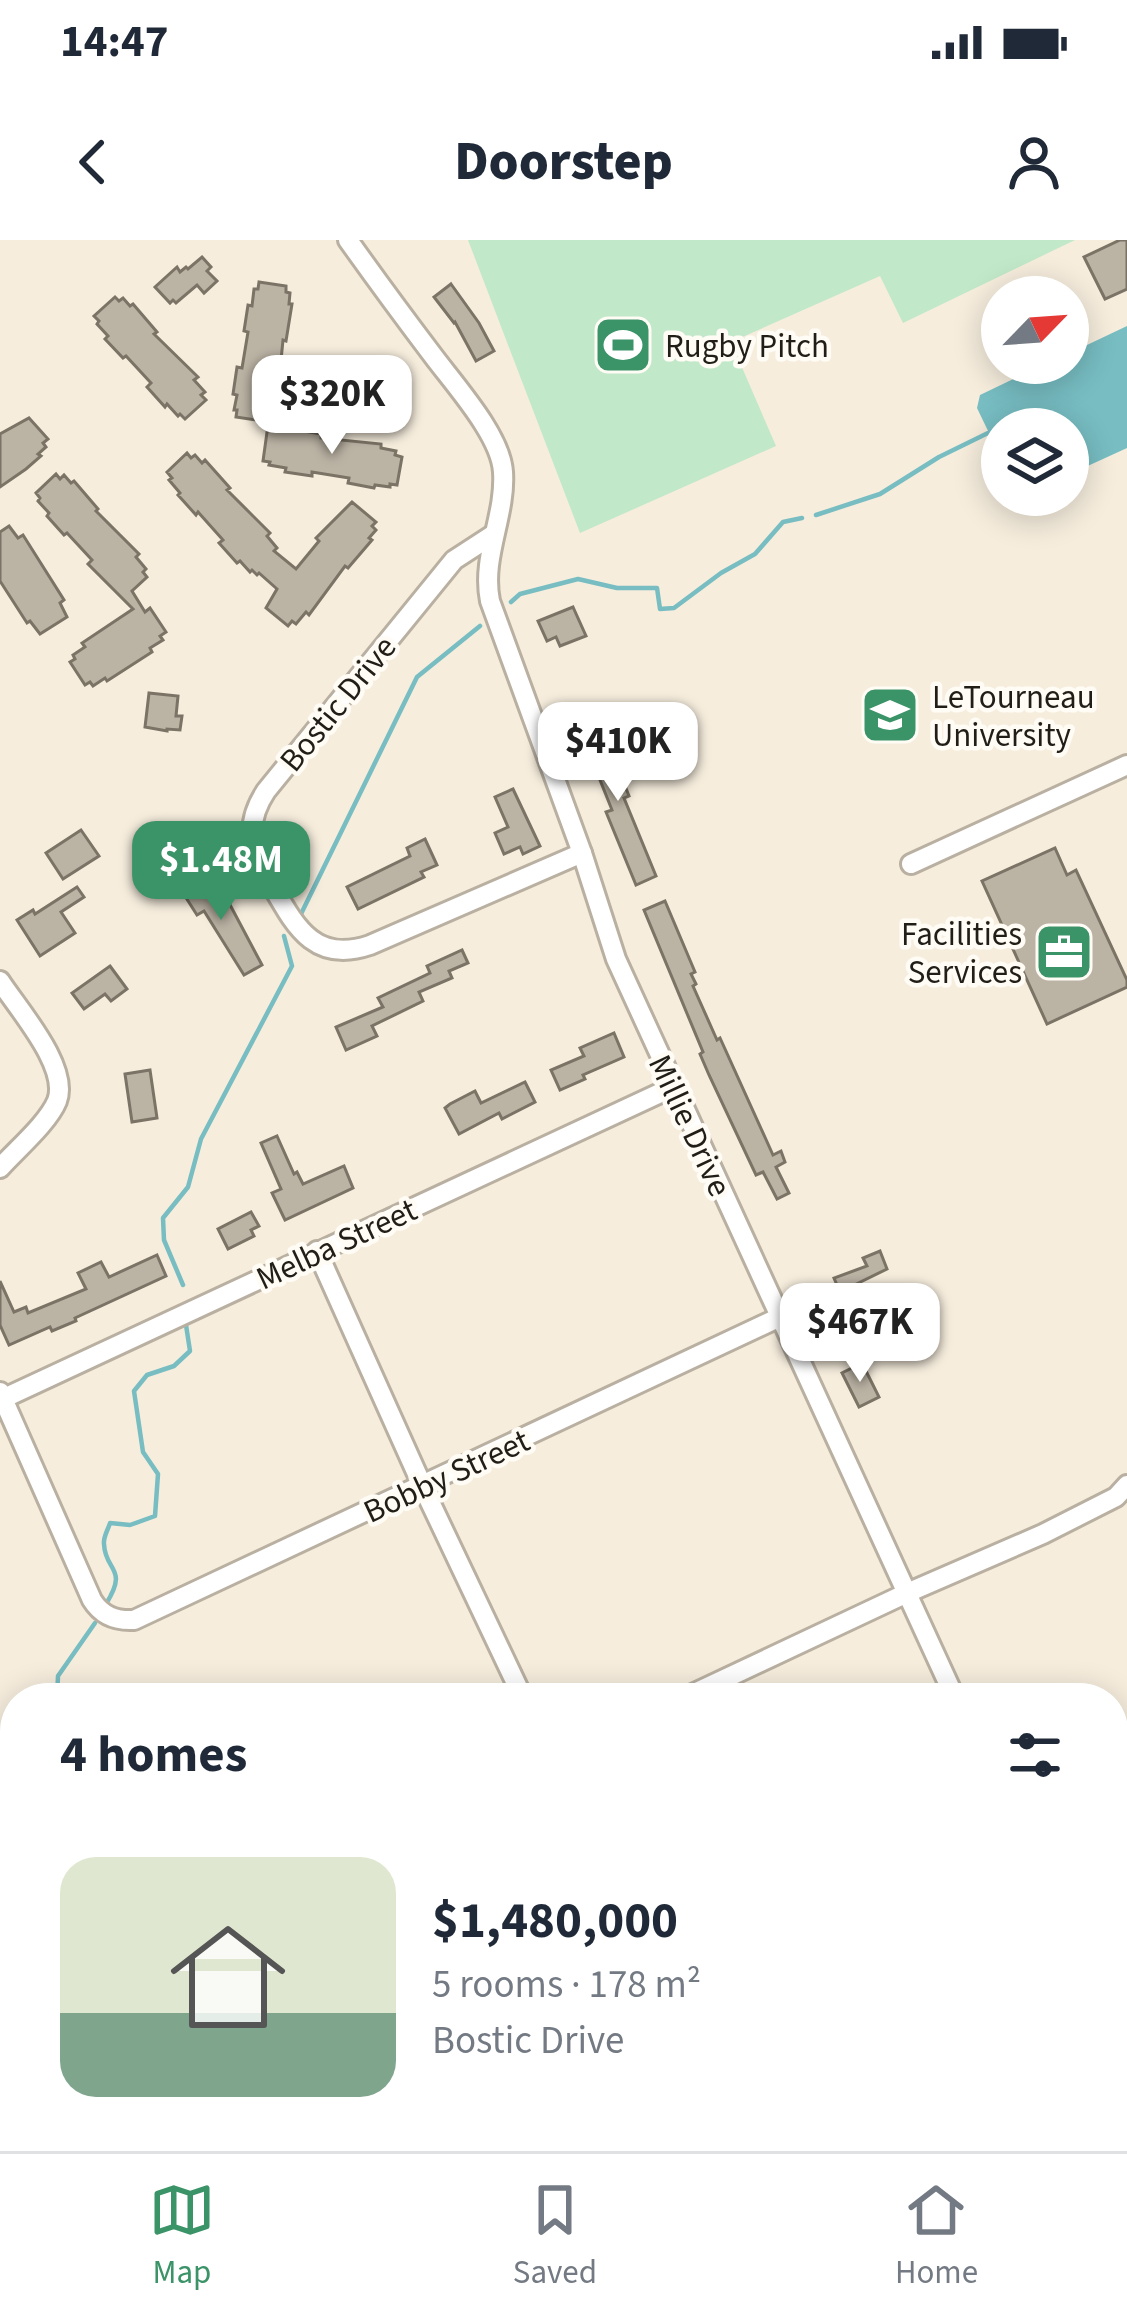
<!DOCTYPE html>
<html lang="en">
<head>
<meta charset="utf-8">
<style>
	body { margin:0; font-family:"Source Sans 3",sans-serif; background:#f2f2f3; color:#1f2937; height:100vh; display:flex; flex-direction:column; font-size:45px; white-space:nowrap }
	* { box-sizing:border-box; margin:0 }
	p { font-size:39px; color:#747a83 }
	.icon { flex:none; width:66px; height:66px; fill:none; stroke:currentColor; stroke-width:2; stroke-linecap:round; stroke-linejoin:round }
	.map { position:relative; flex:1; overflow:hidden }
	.sheet { position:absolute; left:0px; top:1443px; width:1128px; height:468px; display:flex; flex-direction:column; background:#fff; border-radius:48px 48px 0 0; box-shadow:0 6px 30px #0003 }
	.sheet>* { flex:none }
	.needle { width:78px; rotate:65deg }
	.tools { position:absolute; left:981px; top:36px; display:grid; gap:24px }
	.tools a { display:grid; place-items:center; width:108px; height:108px; border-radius:50%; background:#fff; box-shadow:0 6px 30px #0003; font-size:60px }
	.price { position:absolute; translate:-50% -102px; padding:0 27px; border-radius:24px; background:#fff; color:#222; font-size:39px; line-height:78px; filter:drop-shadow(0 3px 6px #0008) }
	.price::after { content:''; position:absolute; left:50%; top:72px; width:36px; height:27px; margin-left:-18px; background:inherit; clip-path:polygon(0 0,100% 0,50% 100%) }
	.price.active { background:#3b9368; color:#fff }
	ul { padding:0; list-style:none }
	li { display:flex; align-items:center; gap:36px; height:300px; padding:0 60px }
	li span { display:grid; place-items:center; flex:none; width:336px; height:240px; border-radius:36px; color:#555 }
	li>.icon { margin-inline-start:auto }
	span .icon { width:144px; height:144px; fill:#fffc; stroke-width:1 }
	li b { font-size:51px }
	h2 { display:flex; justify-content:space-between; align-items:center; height:144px; padding:0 60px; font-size:51px }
	.status { display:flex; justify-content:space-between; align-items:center; height:84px; padding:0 60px; background:#fff; direction:ltr }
	.status svg { height:33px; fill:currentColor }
	header { display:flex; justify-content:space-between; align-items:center; height:156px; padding:0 60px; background:#fff; font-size:54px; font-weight:800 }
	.tab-bar { display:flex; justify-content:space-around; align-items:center; height:168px; border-top:3px solid #e0e1e3; background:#fff; font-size:33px; color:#747a83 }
	.tab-bar a { display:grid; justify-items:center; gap:6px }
	.tab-bar .active { color:#3b9368 }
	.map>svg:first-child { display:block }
	.green { fill:#c1e8c9 }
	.water { fill:#77bdc2 }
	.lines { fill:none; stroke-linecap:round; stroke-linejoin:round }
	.stream { stroke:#77bdc2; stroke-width:4.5 }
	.building { fill:#bbb3a4; stroke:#7b7365; stroke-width:3 }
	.minor-casing { stroke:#b9b0a1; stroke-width:24 }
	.minor { stroke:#fff; stroke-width:18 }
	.labels { text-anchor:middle; stroke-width:9; stroke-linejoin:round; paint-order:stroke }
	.poi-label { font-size:33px; fill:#211e18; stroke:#fffbf5; text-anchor:start }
	.street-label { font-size:33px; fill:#211e18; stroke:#fffbf5 }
</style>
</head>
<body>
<div class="status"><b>14:47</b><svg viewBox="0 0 49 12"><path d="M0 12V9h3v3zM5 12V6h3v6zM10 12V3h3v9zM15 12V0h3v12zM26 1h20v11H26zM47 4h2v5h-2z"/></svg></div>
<header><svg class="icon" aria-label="back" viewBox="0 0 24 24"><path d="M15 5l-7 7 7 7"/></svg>Doorstep<svg class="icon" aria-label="person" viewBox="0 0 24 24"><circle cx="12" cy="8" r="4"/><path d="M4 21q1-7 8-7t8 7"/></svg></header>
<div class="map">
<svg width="1127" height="1911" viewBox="0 0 1127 1911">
	<rect width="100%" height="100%" fill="#f6eddd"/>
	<!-- green -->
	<path class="green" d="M468,0H1075L903,83L880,36L731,102L776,206L580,293Z"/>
	<!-- water -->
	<path class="water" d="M1127,86V208L1068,235V189H1002V220L977,168L980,155L1047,123H1068V114Z"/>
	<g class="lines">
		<!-- stream -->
		<g class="stream">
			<path d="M816,275L880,254L939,217L988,193"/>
			<path d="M511,362L520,354L578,339L617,348H657L660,369L674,368L721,333L755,314L783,282L802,278"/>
			<path d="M301,674L417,437L480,386"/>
			<path d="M183,1045L164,1000L163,978L188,947L201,899L292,726L284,696"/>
			<path d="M106,1364C129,1327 105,1332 104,1304C103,1297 108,1290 110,1283L130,1285L155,1276L158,1234L143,1212L134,1151L147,1135L174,1126L190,1111L186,1085"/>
			<path d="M57,1458L58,1436L95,1383"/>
			<path d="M1113,1557L1127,1558"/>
			<path d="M0,1594L15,1591"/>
		</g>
	</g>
	<!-- building -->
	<g class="building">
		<path d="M1120,0H1127V49L1105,59L1084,17Z"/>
		<path d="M202,17L211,27L207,31L217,41L204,53L197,45L176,63L173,60L170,63L155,47L177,27L180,32L186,27L188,29Z"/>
		<path d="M259,42L286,46V52L290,53L289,64H292L286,101L283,100L277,161L273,160L269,182L236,177L237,170H234L237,155L233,154L237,127L242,128L248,92L244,91L248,65L252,66L254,49H258Z"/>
		<path d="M451,44L479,83L494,111L476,121L455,82L454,83L434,57Z"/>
		<path d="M115,57L119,61L123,58L130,66L133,64L157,92L154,94L198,137L194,140L205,152L201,155L206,160L185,179L180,174L178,176L167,164L165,167L147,147L151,143L126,116L123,118L105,99L108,96L97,84L99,81L94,76Z"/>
		<path d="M29,178L48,199L43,203L46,207L38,214L41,216L26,229L0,247V194Z"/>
		<path d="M268,185L321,194V198L381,204V208L396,211L395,215L402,217L397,245L390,244V247L375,245L374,248L348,243L349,238L312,232V236L285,232L286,228L269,225L270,222L263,221Z"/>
		<path d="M187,213L191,218L195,215L202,223L205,220L230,248L227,250L270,293L267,296L277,308L274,311L296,329L319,301L316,298L352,262L376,282L372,286L376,290L369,298L372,300L348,328L345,326L309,375L306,372L296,384L292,381L288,386L266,368L277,349L259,333L257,335L252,330L250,332L240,321L237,323L219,303L223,300L198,272L196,275L178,255L180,253L169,240L172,238L167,232Z"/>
		<path d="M56,234L60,239L64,235L71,243L74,241L98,269L96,271L139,314L136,317L146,329L143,332L147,337L132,351L145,372L150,368L166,392L160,396L163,400L150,408L152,412L107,441L105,438L93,446L90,442L85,445L70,422L75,419L73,415L85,407L82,403L133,369L88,324L92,320L67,293L64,295L47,276L49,273L38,261L40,258L36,253Z"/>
		<path d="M9,286L18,298L23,295L64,360L60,363L67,377L40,394L30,381L27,383L0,341V292Z"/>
		<path d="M573,367L586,396L560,406L556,397L547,401L538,381Z"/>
		<path d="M149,453L178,456L176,476H182L180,490L167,489V491L145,487Z"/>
		<path d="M599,481L629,556L624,558L656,636L636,645L606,572L612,570L580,490Z"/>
		<path d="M513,549L540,606L523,614L520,607L504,614L495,593L508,587L495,557Z"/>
		<path d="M81,590L99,616L63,639L46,613Z"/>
		<path d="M425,599L437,625L421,632L424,637L358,669L347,647L410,616L407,608Z"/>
		<path d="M1055,608L1067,635L1076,630L1127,740V747L1047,784L982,641Z"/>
		<path d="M193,631L217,668L228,661L262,725L244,735L204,671L197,675L176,642Z"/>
		<path d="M77,647L84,657L61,672L75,693L40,716L17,680L33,670L35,674Z"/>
		<path d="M665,661L695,732L691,734L696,744L693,746L717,800L720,798L773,915L781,911L785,922L776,927L789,953L777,959L763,932L756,935L709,835L700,814L703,812L644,670Z"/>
		<path d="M462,710L468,723L449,731L452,738L419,752L423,761L372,786L377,796L346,810L336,787L383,767L378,758L430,733L427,726Z"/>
		<path d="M110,726L127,749L111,761L105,754L84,769L72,753Z"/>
		<path d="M614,793L624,817L583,835L585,839L560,850L551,830L584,816L580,808Z"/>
		<path d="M150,830L157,878L132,882L125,834Z"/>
		<path d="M525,842L535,862L502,879L499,873L459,894L445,868L450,864L475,851L481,863Z"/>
		<path d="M277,896L294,934L297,932L303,944L344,926L353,948L285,980L272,953L281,949L261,903Z"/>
		<path d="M251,972L259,986L251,990L254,996L228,1009L218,989Z"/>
		<path d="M880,1011L887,1029L840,1052L834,1038L867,1026L863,1018Z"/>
		<path d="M157,1015L166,1036L75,1078L76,1081L52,1091L50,1087L9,1105L0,1085V1041L14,1072L26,1067L28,1073L86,1049L78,1033L101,1022L109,1037Z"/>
		<path d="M862,1123L879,1157L859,1167L842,1133Z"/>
	</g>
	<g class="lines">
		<defs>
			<g id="minor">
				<path d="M348,0C375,38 403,76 431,113C453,143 501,195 503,232C506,276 481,317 490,361L582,613L616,719L955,1458"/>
				<path d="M494,294L454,320L266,551C241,589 254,612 274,649C297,690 317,723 370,705L582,613"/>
				<path d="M911,624L1127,525"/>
				<path d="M0,741C18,769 70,827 57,861C48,883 16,910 0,928"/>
				<path d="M317,1011L422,1245L523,1458"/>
				<path d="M0,1152L92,1360C102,1376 116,1381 134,1380L780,1077"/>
				<path d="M0,1160L673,847"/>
				<path d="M684,1458L907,1353L1043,1294L1116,1257L1127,1245"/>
				<path d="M0,1736L15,1766"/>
				<path d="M1113,1803L1127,1833"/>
				<path d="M81,1896L89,1911"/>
				<path d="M209,1896L216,1911"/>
				<path d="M534,1896L538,1911"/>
				<path d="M913,1896L920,1911"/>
				<path d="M0,1910L30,1896"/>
			</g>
		</defs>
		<!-- minor casing -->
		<use href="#minor" class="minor-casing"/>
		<!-- minor -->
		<use href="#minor" class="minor"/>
	</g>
	<!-- icons -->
	<defs>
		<symbol id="stadium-square" viewBox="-11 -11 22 22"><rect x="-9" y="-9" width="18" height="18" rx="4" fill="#3b9368" stroke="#fffbf5"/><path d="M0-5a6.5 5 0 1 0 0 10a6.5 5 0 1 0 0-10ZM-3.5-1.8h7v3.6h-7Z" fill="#fff"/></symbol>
		<symbol id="university-square" viewBox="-11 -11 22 22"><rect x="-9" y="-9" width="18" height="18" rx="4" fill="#3b9368" stroke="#fffbf5"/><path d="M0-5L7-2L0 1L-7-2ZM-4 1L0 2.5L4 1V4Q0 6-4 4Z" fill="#fff"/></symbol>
		<symbol id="office-square" viewBox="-11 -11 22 22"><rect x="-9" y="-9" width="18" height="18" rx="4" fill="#3b9368" stroke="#fffbf5"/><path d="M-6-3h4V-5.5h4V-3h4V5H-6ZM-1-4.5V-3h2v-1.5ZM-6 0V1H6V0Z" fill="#fff"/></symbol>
	</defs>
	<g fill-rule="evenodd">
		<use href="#stadium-square" x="590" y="72" width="66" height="66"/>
		<use href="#university-square" x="857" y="442" width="66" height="66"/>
		<use href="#office-square" x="1031" y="679" width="66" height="66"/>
	</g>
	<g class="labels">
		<!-- poi labels -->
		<g class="poi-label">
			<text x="665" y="117">Rugby Pitch</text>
			<text x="932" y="468">LeTourneau<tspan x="932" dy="38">University</tspan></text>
			<text x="1022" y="705" text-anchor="end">Facilities<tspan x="1022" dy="38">Services</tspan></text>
		</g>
		<!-- street labels -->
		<g class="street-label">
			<text transform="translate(337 463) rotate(-51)" y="12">Bostic Drive</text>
			<text transform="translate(691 885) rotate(65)" y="12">Millie Drive</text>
			<text transform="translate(336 1003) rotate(-25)" y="12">Melba Street</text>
			<text transform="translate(446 1235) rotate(-25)" y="12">Bobby Street</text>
		</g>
	</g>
</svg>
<div class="tools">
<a><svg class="needle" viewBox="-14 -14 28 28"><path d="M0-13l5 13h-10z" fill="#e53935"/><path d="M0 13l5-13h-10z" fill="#747a83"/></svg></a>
<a><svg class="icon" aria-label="layers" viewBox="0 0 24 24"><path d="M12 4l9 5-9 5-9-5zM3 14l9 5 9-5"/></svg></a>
</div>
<b class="price" style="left:332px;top:217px">$320K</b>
<b class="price" style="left:618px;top:564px">$410K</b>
<b class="price active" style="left:221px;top:683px">$1.48M</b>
<b class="price" style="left:860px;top:1145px">$467K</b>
<section class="sheet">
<h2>4 homes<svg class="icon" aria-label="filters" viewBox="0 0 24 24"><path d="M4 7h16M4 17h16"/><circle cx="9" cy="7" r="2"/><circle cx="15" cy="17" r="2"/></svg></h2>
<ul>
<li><span style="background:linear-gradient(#dfe7d0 65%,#7fa58c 0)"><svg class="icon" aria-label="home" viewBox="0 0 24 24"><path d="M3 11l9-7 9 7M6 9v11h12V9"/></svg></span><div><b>$1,480,000</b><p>5 rooms · 178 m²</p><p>Bostic Drive</p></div></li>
</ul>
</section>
</div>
<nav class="tab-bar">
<a class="active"><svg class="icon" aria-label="map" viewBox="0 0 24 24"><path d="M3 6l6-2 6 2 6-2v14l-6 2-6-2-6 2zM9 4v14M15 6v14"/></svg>Map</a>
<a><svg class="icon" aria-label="saved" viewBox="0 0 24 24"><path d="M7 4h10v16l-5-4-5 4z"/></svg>Saved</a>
<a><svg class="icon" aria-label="home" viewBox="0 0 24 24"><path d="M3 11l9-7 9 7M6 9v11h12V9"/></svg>Home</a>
</nav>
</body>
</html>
